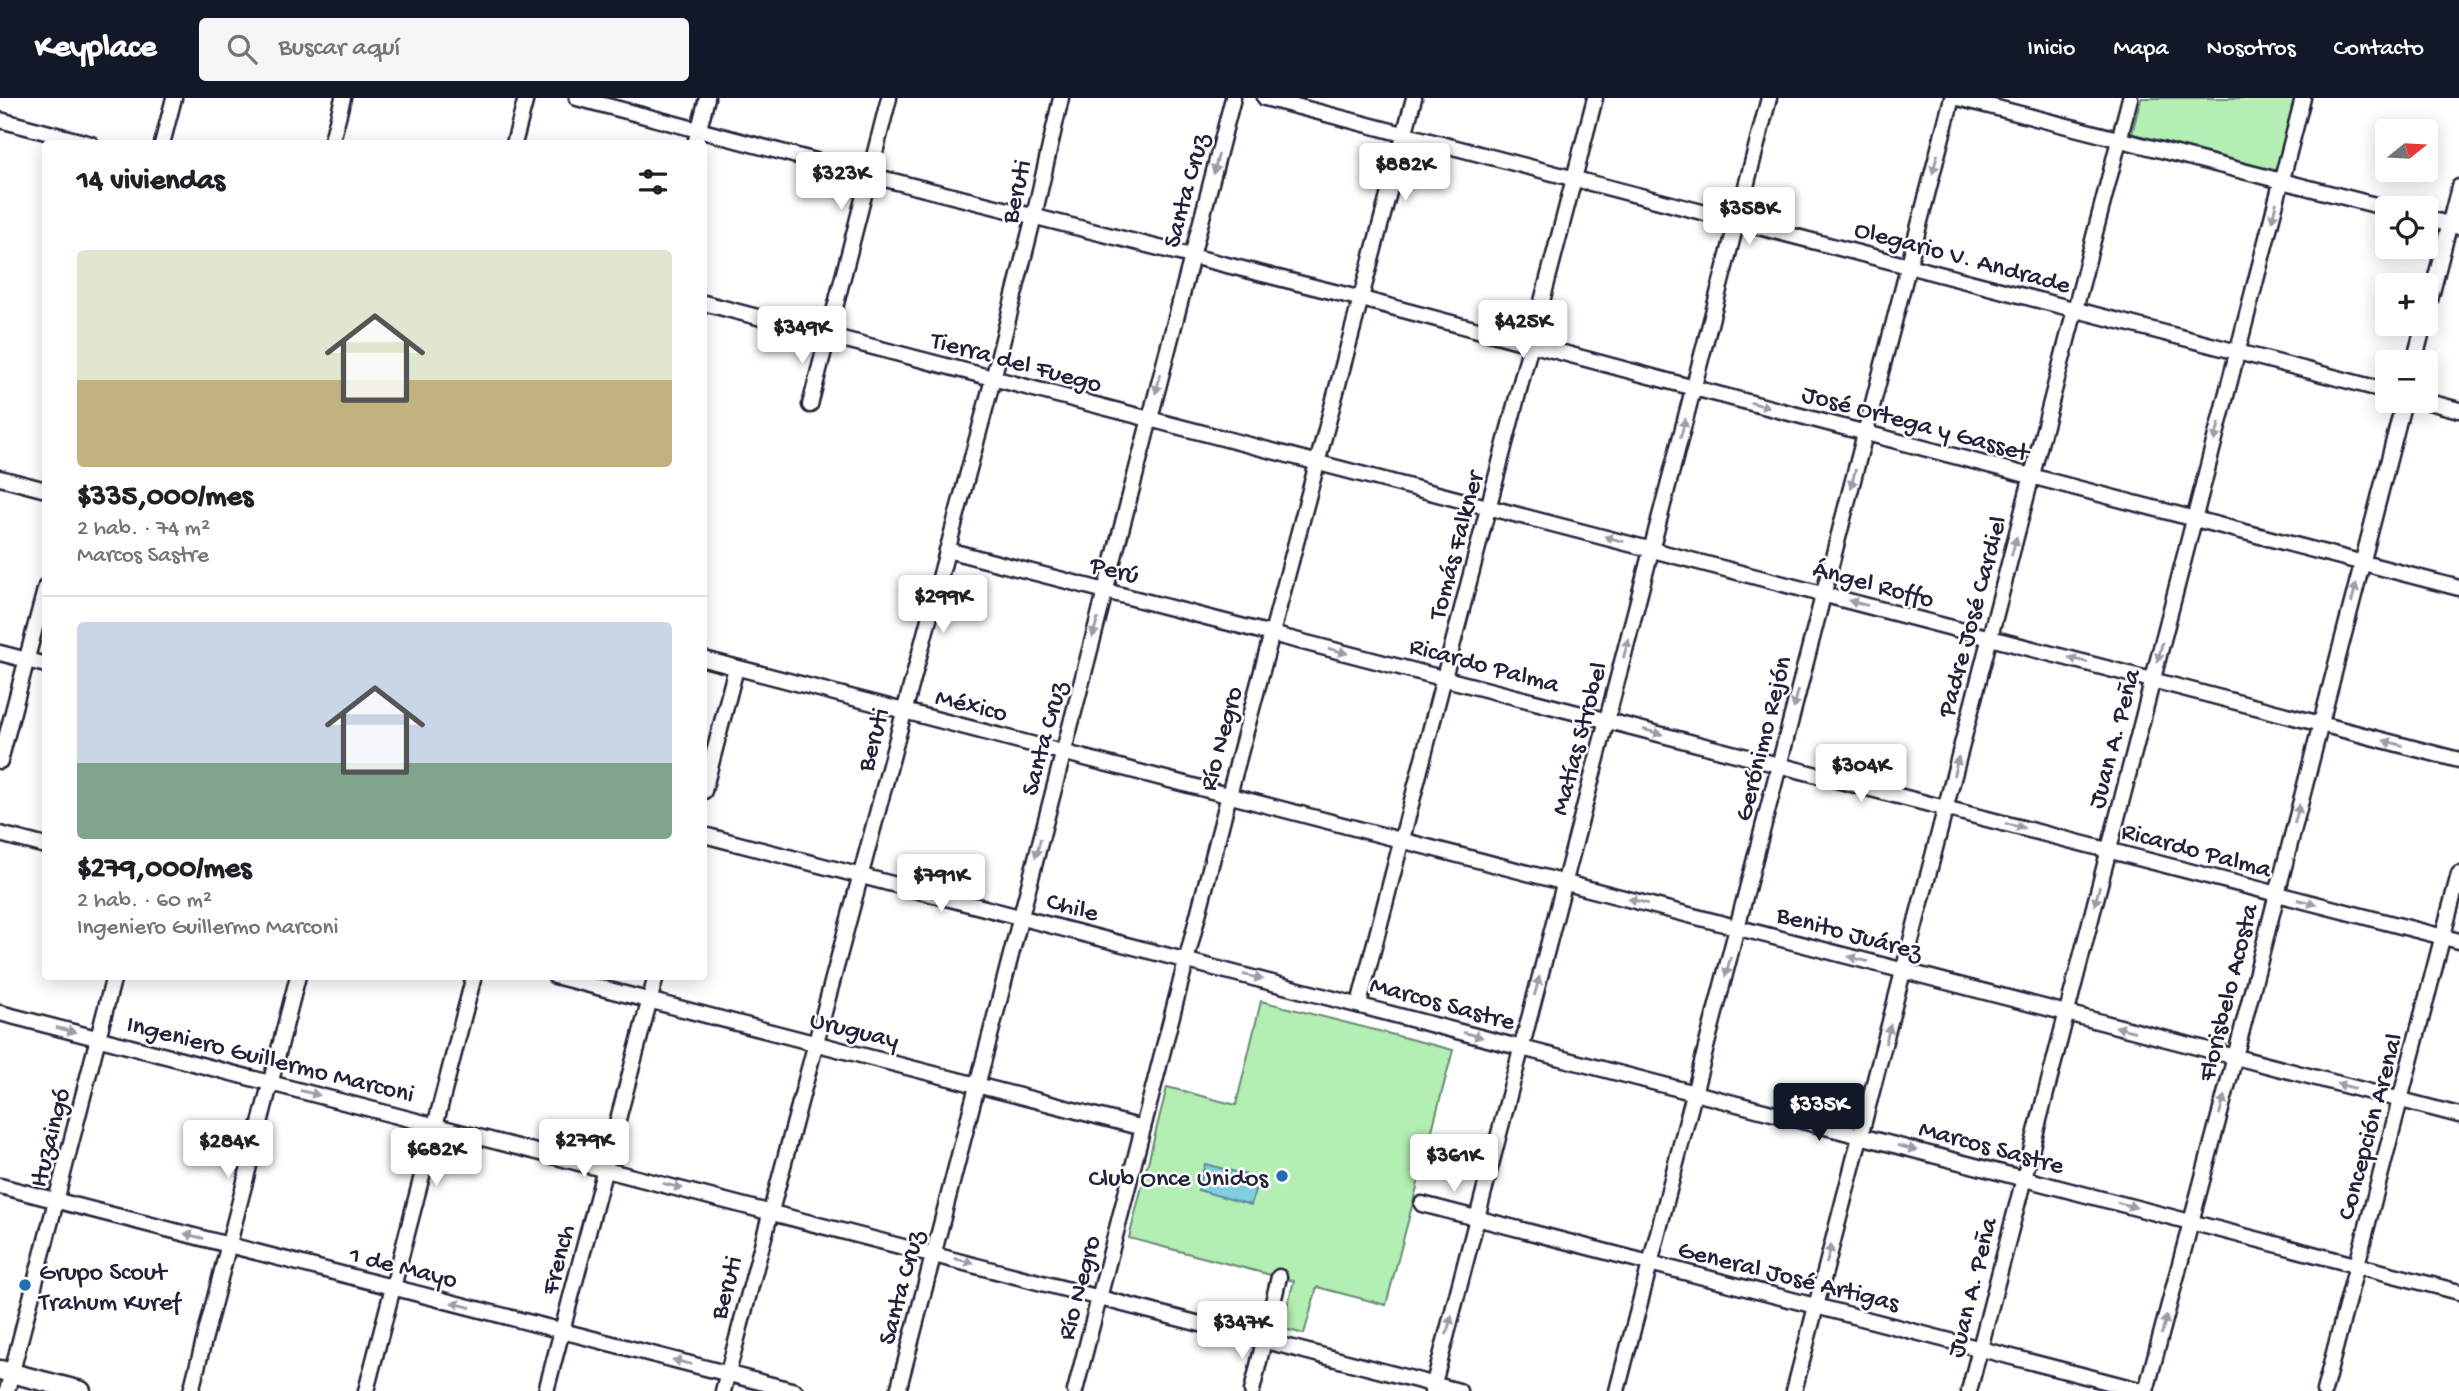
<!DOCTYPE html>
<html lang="es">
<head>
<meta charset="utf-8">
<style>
	body { margin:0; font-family:"Gochi Hand",sans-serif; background:#f6f6f6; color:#202124; height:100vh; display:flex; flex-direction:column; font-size:26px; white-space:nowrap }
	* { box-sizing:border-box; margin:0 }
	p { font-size:23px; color:#757577 }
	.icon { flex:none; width:38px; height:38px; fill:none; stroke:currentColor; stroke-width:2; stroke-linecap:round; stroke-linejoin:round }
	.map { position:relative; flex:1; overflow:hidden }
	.details { position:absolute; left:42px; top:42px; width:665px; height:840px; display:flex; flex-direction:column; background:#fff; border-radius:7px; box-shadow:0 4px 18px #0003 }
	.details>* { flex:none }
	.needle { width:46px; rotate:72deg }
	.fabs { position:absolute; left:2375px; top:21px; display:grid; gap:14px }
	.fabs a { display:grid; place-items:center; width:63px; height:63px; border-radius:7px; background:#fff; box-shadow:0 4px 18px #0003; font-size:35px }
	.price { position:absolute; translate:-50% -60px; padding:0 16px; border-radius:7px; background:#fff; color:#222; font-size:23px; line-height:46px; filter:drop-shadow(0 2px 4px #0008) }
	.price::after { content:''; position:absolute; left:50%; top:42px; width:21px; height:16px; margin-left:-10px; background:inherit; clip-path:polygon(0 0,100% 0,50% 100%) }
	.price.active { background:#111827; color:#fff }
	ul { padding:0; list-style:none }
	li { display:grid; align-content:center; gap:14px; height:371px; padding:0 35px }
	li+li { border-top:2px solid #e0e0e0 }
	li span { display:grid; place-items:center; height:217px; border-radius:7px; color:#555 }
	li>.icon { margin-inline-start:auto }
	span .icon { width:126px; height:126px; fill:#fffc; stroke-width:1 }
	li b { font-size:30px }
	h2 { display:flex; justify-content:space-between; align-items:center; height:84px; padding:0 35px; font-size:30px }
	header { display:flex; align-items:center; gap:42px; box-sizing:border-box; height:98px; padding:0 35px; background:#111827; color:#fff }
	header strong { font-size:33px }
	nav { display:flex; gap:38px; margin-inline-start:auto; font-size:24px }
	.search { width:490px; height:63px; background:#f6f6f6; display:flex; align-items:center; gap:18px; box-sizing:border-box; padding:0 24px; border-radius:7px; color:#757577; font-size:26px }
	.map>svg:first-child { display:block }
	.green { fill:#b3eeb2; stroke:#6a8876; stroke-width:2 }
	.water { fill:#82cee1; stroke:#5c899f; stroke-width:2 }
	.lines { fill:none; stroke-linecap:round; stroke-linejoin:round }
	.minor-casing { stroke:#22223b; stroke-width:19 }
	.major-casing { stroke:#22223b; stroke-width:23 }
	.minor { stroke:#fff; stroke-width:14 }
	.major { stroke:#fff; stroke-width:18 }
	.oneway { fill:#9c9ca7 }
	.poi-dot { fill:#1f6fb2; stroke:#fff; stroke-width:2.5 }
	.labels { text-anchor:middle; stroke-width:5; stroke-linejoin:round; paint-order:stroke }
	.street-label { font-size:26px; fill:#22223b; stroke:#fff }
	.poi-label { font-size:26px; fill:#22223b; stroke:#fff; text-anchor:end }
</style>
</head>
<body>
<header>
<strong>Keyplace</strong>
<div class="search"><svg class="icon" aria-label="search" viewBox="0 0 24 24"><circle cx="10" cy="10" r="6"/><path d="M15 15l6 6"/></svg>Buscar aquí</div>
<nav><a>Inicio</a><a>Mapa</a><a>Nosotros</a><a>Contacto</a></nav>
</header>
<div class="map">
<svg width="2459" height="1293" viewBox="0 0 2459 1293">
	<rect width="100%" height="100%" fill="#fff"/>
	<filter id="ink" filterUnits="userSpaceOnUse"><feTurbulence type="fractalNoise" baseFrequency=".0143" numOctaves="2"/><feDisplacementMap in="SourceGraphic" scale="14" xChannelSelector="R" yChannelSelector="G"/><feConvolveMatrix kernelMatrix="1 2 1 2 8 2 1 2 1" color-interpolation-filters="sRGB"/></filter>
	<g filter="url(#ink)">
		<!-- green -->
		<g class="green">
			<path d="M2141,0H2298L2277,85L2129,47Z"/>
			<path d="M1261,903L1453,952L1386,1207L1317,1189L1304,1236L1281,1230L1294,1183L1129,1140L1167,989L1236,1007Z"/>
		</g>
		<!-- water -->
		<path class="water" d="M1205,1066L1258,1080L1251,1107L1198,1092Z"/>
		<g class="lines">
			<defs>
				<g id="minor">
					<path d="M577,0L869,77L1362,201L1694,290L2459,490"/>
					<path d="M1265,0L2387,293"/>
					<path d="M1958,0L2387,110"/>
					<path d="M0,22L91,46"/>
					<path d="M162,46L174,0"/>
					<path d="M331,46L343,0"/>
					<path d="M514,46L526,0"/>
					<path d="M695,46L707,0"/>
					<path d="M2426,120L2459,129"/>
					<path d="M704,205L2459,662"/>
					<path d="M2426,218L2459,89"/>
					<path d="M2414,264L2424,226"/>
					<path d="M2425,303L2459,312"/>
					<path d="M810,307L889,0"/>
					<path d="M0,380L46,392"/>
					<path d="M947,452L2459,843"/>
					<path d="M0,555L46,567"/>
					<path d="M704,561L2459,1017"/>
					<path d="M0,663L46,488"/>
					<path d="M704,693L736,570"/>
					<path d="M0,736L46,748"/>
					<path d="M704,737L2459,1194"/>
					<path d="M555,878L1143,1030"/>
					<path d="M1359,906L1595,0"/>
					<path d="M0,915L1459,1293"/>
					<path d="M0,1088L795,1293"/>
					<path d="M1422,1106L2143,1293"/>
					<path d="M7,1293L114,878"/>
					<path d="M191,1293L298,878"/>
					<path d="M366,1293L474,878"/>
					<path d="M546,1293L656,878"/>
					<path d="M723,1293L993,281L1034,118L1061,0"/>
					<path d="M898,1293L1233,0"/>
					<path d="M1075,1293L1229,697L1414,0"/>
					<path d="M1252,1293L1279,1179"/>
					<path d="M1432,1293L1769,0"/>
					<path d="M1617,1293L1952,0"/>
					<path d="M1794,1293L2130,0"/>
					<path d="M1969,1293L2303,0"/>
					<path d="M2146,1293L2235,959L2404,303"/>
					<path d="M2324,1293L2459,776"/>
				</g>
				<path id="major" d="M0,1272L81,1293"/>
			</defs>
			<!-- minor casing -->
			<use href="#minor" class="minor-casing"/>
			<!-- major casing -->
			<use href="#major" class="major-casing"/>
			<!-- minor -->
			<use href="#minor" class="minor"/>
			<!-- major -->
			<use href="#major" class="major"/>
		</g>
		<!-- one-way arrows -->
		<defs><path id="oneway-solid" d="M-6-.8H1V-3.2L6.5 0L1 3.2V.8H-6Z" transform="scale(1.75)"/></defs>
		<g class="oneway">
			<use href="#oneway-solid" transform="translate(1216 66) rotate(105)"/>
			<use href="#oneway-solid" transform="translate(1935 66) rotate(104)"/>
			<use href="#oneway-solid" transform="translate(2274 114) rotate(104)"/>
			<use href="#oneway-solid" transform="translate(1158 286) rotate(105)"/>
			<use href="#oneway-solid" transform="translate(1760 307) rotate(15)"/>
			<use href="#oneway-solid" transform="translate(1683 330) rotate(-75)"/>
			<use href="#oneway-solid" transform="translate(2217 334) rotate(104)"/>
			<use href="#oneway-solid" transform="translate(1853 381) rotate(105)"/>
			<use href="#oneway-solid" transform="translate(1614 441) rotate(-165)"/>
			<use href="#oneway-solid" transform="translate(2014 448) rotate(-75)"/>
			<use href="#oneway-solid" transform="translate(2354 495) rotate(-75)"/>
			<use href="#oneway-solid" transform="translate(1858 505) rotate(-165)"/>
			<use href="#oneway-solid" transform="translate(1095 530) rotate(105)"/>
			<use href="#oneway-solid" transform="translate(1626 550) rotate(-75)"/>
			<use href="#oneway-solid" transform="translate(1338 553) rotate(15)"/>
			<use href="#oneway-solid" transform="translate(2160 554) rotate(104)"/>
			<use href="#oneway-solid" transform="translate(2078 562) rotate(-165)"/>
			<use href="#oneway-solid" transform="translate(1796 601) rotate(105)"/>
			<use href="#oneway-solid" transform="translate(1653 634) rotate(15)"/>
			<use href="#oneway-solid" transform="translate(2393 645) rotate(-165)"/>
			<use href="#oneway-solid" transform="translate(1956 668) rotate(-75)"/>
			<use href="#oneway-solid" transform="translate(2297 716) rotate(-75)"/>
			<use href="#oneway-solid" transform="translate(2015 728) rotate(14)"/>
			<use href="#oneway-solid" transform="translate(1038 750) rotate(105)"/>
			<use href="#oneway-solid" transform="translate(2097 798) rotate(104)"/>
			<use href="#oneway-solid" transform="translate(1638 803) rotate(-165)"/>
			<use href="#oneway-solid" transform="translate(2307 804) rotate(15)"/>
			<use href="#oneway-solid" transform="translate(1858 861) rotate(-165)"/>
			<use href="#oneway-solid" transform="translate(1728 869) rotate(105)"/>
			<use href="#oneway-solid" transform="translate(1253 879) rotate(14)"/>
			<use href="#oneway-solid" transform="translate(1537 888) rotate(-75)"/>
			<use href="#oneway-solid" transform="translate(2125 931) rotate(-165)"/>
			<use href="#oneway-solid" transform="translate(66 932) rotate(14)"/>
			<use href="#oneway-solid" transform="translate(1888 936) rotate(-75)"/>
			<use href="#oneway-solid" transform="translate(1473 937) rotate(15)"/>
			<use href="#oneway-solid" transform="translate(2346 988) rotate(-165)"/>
			<use href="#oneway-solid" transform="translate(310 995) rotate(14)"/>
			<use href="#oneway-solid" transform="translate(2222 1007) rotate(-75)"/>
			<use href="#oneway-solid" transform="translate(1907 1050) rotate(14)"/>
			<use href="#oneway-solid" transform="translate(673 1088) rotate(14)"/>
			<use href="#oneway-solid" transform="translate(2127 1107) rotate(15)"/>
			<use href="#oneway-solid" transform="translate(194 1138) rotate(-166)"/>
			<use href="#oneway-solid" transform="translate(1829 1156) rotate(-75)"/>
			<use href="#oneway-solid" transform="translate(964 1163) rotate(14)"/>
			<use href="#oneway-solid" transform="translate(461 1207) rotate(-166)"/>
			<use href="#oneway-solid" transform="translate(1449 1227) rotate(-75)"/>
			<use href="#oneway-solid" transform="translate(2164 1227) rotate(-75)"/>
			<use href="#oneway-solid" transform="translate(682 1264) rotate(-166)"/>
		</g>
	</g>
	<!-- markers -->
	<g class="poi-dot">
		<circle cx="1282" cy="1078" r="7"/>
		<circle cx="25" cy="1187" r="7"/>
	</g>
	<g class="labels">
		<!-- street labels -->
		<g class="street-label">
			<text transform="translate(1184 92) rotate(-75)" y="9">Santa Cruz</text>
			<text transform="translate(1014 93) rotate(-77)" y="9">Beruti</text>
			<text transform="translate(1963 157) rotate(15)" y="9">Olegario V. Andrade</text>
			<text transform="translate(1017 262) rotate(15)" y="9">Tierra del Fuego</text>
			<text transform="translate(1916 323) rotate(15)" y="9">José Ortega y Gasset</text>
			<text transform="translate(1454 447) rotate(-75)" y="9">Tomás Falkner</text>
			<text transform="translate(1115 470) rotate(14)" y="9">Perú</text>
			<text transform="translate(1874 484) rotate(15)" y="9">Ángel Roffo</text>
			<text transform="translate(1970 518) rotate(-75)" y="9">Padre José Cardiel</text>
			<text transform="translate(1485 565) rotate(15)" y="9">Ricardo Palma</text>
			<text transform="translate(972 605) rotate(14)" y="9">México</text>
			<text transform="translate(1042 640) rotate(-75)" y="9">Santa Cruz</text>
			<text transform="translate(1219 640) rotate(-75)" y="9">Río Negro</text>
			<text transform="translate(1577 640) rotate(-75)" y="9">Matías Strobel</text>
			<text transform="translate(1761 640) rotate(-76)" y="9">Gerónimo Rejón</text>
			<text transform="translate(2112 640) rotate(-75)" y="9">Juan A. Peña</text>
			<text transform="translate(871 641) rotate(-75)" y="9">Beruti</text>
			<text transform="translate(2197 750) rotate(15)" y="9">Ricardo Palma</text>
			<text transform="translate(1073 807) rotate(15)" y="9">Chile</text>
			<text transform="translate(1850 833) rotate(15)" y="9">Benito Juárez</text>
			<text transform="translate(2226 894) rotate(-76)" y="9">Florisbelo Acosta</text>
			<text transform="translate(1443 903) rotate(15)" y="9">Marcos Sastre</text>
			<text transform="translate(855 930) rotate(14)" y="9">Uruguay</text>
			<text transform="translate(271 959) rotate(14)" y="9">Ingeniero Guillermo Marconi</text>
			<text transform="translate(2368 1028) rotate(-75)" y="9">Concepción Arenal</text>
			<text transform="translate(48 1039) rotate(-76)" y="9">Ituzaingó</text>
			<text transform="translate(1992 1047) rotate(15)" y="9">Marcos Sastre</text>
			<text transform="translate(556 1161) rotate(-75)" y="9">French</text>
			<text transform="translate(404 1167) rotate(14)" y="9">1 de Mayo</text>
			<text transform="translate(1789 1176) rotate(14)" y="9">General José Artigas</text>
			<text transform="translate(724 1189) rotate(-75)" y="9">Beruti</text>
			<text transform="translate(899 1189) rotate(-75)" y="9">Santa Cruz</text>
			<text transform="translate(1077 1189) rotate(-75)" y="9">Río Negro</text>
			<text transform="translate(1970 1189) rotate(-76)" y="9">Juan A. Peña</text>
		</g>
		<!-- poi labels -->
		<g class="poi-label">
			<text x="1268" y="1087">Club Once Unidos</text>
			<text x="39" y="1181" text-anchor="start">Grupo Scout<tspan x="39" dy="30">Trahum Kuref</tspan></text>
		</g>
	</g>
</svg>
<div class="fabs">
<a><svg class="needle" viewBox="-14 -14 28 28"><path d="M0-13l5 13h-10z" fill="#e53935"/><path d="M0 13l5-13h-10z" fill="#757577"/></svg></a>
<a><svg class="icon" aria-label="locate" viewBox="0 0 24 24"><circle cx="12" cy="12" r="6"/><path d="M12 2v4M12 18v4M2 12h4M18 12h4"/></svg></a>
<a>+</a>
<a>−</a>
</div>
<b class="price" style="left:1405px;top:105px">$882K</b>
<b class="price" style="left:841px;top:114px">$323K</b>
<b class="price" style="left:1749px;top:149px">$358K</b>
<b class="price" style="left:1523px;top:262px">$425K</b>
<b class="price" style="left:802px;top:268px">$349K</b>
<b class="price" style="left:943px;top:537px">$299K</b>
<b class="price" style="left:1861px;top:706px">$304K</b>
<b class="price" style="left:941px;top:816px">$791K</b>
<b class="price active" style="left:1819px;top:1045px">$335K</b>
<b class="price" style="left:584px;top:1081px">$279K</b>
<b class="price" style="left:228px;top:1082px">$284K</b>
<b class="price" style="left:436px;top:1090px">$682K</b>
<b class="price" style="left:1454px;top:1096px">$361K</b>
<b class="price" style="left:1242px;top:1263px">$347K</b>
<section class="details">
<h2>14 viviendas<svg class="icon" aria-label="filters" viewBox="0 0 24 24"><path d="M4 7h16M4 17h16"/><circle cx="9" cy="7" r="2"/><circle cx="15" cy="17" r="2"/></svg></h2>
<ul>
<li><span style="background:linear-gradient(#dfe7d0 60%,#c2b280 0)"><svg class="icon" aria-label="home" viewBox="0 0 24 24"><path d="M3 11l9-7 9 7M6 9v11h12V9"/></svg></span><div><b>$335,000/mes</b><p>2 hab. · 74 m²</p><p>Marcos Sastre</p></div></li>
<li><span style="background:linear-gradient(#c9d6e8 65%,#7fa58c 0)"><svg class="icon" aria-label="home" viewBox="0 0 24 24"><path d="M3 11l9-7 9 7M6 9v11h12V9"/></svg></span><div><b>$279,000/mes</b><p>2 hab. · 60 m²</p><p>Ingeniero Guillermo Marconi</p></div></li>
</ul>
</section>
</div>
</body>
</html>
